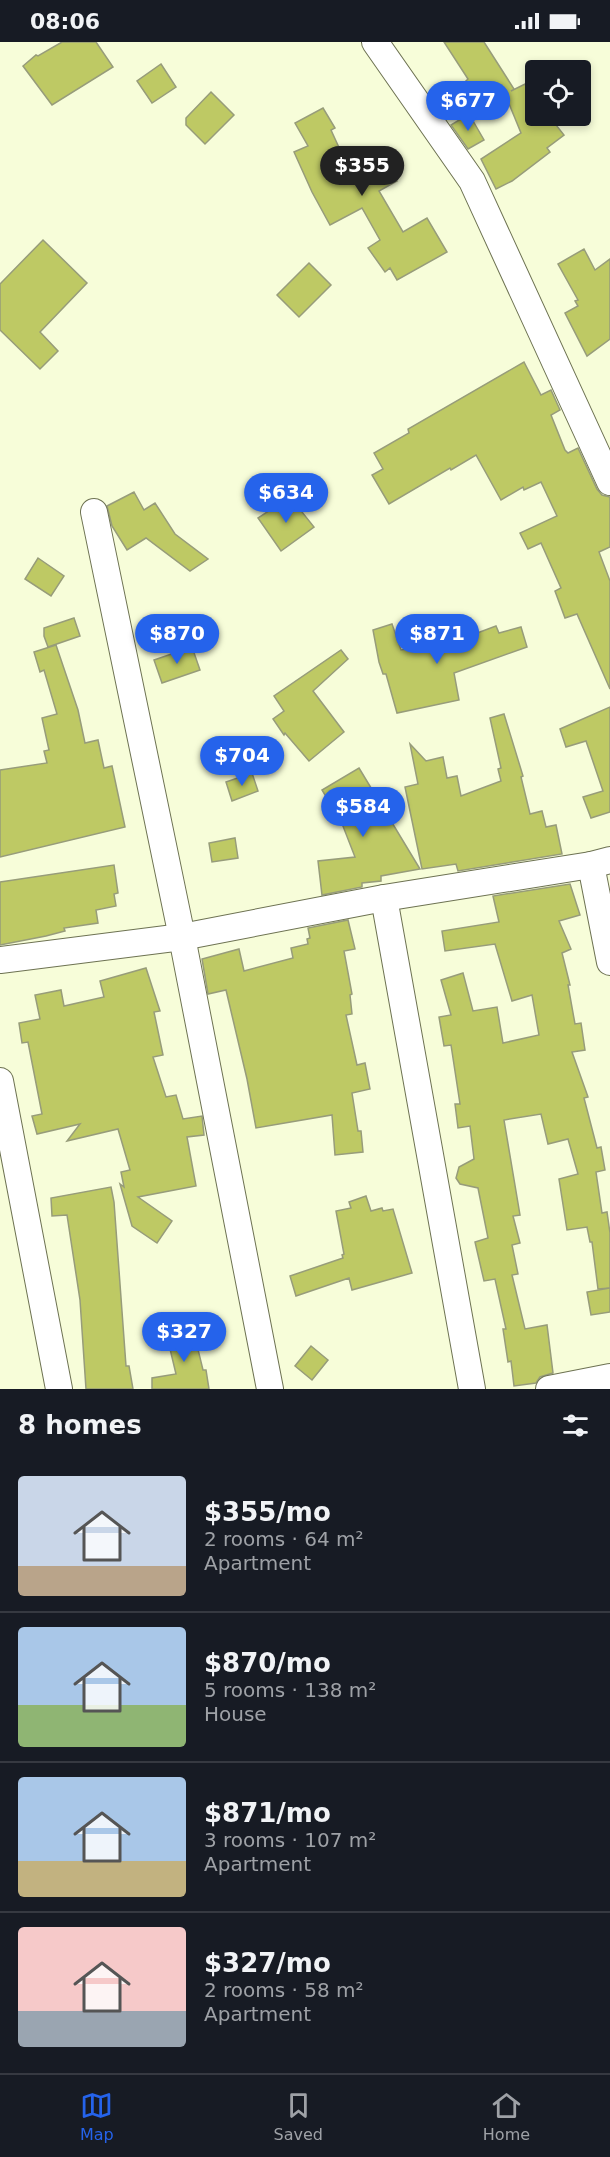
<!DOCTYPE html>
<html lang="en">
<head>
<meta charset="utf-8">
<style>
	body { margin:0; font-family:"DejaVu Sans",sans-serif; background:#242831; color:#f1f3f6; height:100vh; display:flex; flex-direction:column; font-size:22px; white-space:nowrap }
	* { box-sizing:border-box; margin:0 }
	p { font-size:20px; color:#9ea1a6 }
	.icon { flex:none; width:33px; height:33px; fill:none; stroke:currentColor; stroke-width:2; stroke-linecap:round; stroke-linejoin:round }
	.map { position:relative; height:1347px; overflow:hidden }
	.drawer { display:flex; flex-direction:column; background:#171b24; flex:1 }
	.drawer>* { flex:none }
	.buttons { position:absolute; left:525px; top:18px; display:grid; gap:12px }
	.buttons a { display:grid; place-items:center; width:66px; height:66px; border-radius:6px; background:#171b24; box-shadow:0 3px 9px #0003; font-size:30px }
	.price { position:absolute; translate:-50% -51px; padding:0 14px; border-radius:21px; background:#2563eb; color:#fff; font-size:20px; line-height:39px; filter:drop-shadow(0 2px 3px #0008) }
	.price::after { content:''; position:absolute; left:50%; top:36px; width:18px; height:14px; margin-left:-9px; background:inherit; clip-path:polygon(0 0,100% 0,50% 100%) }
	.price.active { background:#222; color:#fff }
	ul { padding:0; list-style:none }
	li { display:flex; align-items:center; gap:18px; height:150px; padding:0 18px }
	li+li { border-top:2px solid #363941 }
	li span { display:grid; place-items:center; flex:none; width:168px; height:120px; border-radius:6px; color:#555 }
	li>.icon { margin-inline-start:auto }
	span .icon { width:72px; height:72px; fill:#fffc; stroke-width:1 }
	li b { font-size:26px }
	h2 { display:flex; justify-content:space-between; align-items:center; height:72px; padding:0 18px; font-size:26px }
	.status { display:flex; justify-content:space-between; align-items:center; height:42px; padding:0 30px; background:#171b24; direction:ltr }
	.status svg { height:16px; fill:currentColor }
	.dock { display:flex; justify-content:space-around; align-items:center; height:84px; border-top:2px solid #363941; background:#171b24; font-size:16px; color:#9ea1a6 }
	.dock a { display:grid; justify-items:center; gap:3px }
	.dock .active { color:#2563eb }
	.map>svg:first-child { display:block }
	.building { fill:#bec964; stroke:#979c7a; stroke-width:1.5 }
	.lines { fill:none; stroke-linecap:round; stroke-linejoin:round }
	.street-casing { stroke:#6d7252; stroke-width:28 }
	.street { stroke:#fff; stroke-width:26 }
</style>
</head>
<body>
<div class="status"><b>08:06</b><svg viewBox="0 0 49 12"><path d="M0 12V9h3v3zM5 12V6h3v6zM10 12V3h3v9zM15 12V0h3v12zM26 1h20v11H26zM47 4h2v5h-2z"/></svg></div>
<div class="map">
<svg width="610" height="1347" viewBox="0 0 610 1347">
	<rect width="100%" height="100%" fill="#f7fdd9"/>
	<!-- building -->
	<g class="building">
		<path d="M62,0H96L113,25L52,63L23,24L36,13L38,14Z"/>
		<path d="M444,0H484L514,47L511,49L525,42L536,67V74H549L564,93L547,106L550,110L512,139L496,147L481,117L521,91L505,52L471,73L452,52L468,37Z"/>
		<path d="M161,22L176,45L152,61L137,39Z"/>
		<path d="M211,50L234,73L205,102L186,83V76Z"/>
		<path d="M323,66L335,86L331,88L347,123L379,105L397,139L379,149L403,190L427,176L447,210L397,238L390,226L385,230L368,206L380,198L362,166L330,183L312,150L294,110L308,104L295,81Z"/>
		<path d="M469,72L484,98L468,107L451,83Z"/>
		<path d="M43,198L87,241L40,290L58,309L40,327L0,288V242Z"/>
		<path d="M584,207L595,228L610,217V297L587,314L565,271L578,264L575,259L578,258L558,222Z"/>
		<path d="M309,221L331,243L299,275L277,253Z"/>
		<path d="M524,320L541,353L551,348L560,368L551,373L565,408L568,411L578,406L597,447L602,453L610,455V505L599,510L610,539V647L577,572L565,576L555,549L561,546L541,501L528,507L520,491L557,474L541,440L524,448L523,445L501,458L476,413L451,428L450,426L389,462L372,433L383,427L374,411L409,391L408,387Z"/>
		<path d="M134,450L144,468L155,461L175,492L208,517L190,529L146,496L127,508L112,484L107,464Z"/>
		<path d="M290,455L314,485L281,509L258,476Z"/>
		<path d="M38,516L64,534L51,554L25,537Z"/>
		<path d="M74,576L80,594L48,605L44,594V586Z"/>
		<path d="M392,582L401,608L428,604L429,609L496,584L499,591L521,585L527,605L454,631L459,658L397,671L386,632H383L379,620L373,588Z"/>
		<path d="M56,603L78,668L85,701L98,698L104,726L112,724L125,785L0,815V728L47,721L44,709L49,708L42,676L57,672L44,628L40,630L34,610Z"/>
		<path d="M192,605L200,628L162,641L154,618Z"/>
		<path d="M341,608L348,617L313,649L344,690L309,719L285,691L284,693L273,677L284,669L274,654Z"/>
		<path d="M610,665V770L591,776L583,755L603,749L586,699L566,705L560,687Z"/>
		<path d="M504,672L523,734L521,735L530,772L542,769L546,785L556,783L562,812L458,829L456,822L422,827L405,745L418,742L410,702L426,719L443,715L447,736L457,734L461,754L501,739L498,727L501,726L490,676Z"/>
		<path d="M359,726L420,827L381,834V839L362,841V845L322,853L318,819L355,815L341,779L322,748Z"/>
		<path d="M252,731L258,749L232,759L226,740Z"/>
		<path d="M235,796L238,816L212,820L209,801Z"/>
		<path d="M114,823L118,851L114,852L116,864L96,868L98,881L64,886L65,889L46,894L0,903V840Z"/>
		<path d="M570,842L580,873L559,879L571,907L562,911L570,943H568L575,982L581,981L585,1008L572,1010L588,1055L584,1056L597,1106L601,1105L605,1128L596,1130L602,1171L607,1170L610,1191V1246L598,1247L592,1200H590L587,1185L567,1188L559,1137L578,1132L568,1097L548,1102L541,1072L504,1078L520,1173L513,1174L520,1201L512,1203L518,1232L512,1233L525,1287L547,1283L553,1331L540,1335L536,1341L514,1344L511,1319L508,1320L503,1287H506L495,1237L484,1239L475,1200L488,1196L478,1146L460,1142L456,1136L459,1125L474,1117L470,1084L458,1086L455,1062H460L451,1003L444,1004L439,975L451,973L441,938L463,931L473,969L497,965L503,1001L539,993L532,953L512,959L495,902L445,909L442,889L499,880L493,854Z"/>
		<path d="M348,878L355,907L344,909L352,952L350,953L352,972L346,973L357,1023L365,1021L370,1047L352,1051L358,1089H361L363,1110L335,1113L332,1073L256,1086L247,1037L226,948L208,952L202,917L239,907L244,929L293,916L291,906L308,902L307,897L310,896L308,886Z"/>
		<path d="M146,926L160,969L154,970L163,1013L153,1015L166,1055L176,1053L183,1077L202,1074L204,1093L187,1095L196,1144L138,1155L172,1179L157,1201L132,1184L120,1142L124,1145L121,1130L130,1128L118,1087L67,1099L80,1082L37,1092L32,1074L42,1072L28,1000L22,1001L19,981L40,977L35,953L61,948L64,964L104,955L100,939Z"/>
		<path d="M111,1145L114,1160L126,1324H129L133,1347H86L80,1258L67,1173L52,1174L51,1156Z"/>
		<path d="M366,1154L371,1169L382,1166L383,1169L393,1167L412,1231L352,1248L349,1236L296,1254L290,1234L343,1216L342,1213L344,1212L336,1169L351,1166L349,1160Z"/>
		<path d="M610,1246V1270L591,1273L587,1250Z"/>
		<path d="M192,1283L203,1328H206L209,1347H152V1336L176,1332L166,1290Z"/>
		<path d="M311,1304L328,1318L312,1338L295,1324Z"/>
	</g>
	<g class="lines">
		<defs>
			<g id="street">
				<path d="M375,0L472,139L610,440"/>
				<path d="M94,470L182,895L270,1347"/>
				<path d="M591,823L610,920"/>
				<path d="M384,856L472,1347"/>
				<path d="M0,918L182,895L384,856L591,823L610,818"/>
				<path d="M0,1039L59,1347"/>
				<path d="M549,1347L610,1335"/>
			</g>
		</defs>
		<!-- street casing -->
		<use href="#street" class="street-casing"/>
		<!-- street -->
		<use href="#street" class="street"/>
	</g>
</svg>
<div class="buttons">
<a><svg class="icon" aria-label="locate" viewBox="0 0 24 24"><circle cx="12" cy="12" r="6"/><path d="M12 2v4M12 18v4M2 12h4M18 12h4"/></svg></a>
</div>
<b class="price" style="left:468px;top:90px">$677</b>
<b class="price active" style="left:362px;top:155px">$355</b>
<b class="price" style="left:286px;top:482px">$634</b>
<b class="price" style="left:177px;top:623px">$870</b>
<b class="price" style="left:437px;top:623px">$871</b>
<b class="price" style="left:242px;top:745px">$704</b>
<b class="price" style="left:363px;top:796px">$584</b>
<b class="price" style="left:184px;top:1321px">$327</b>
</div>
<section class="drawer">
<h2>8 homes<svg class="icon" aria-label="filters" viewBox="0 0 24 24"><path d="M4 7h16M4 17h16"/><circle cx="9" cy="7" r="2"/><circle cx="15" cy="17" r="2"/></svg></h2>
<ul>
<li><span style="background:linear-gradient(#c9d6e8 75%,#b9a48a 0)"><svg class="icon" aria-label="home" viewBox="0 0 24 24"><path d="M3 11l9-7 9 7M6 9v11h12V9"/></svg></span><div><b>$355/mo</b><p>2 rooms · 64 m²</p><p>Apartment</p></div></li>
<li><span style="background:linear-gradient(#a9c7e8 65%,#8fb573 0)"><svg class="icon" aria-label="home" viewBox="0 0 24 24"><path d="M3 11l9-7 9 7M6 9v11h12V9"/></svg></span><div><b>$870/mo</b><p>5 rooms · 138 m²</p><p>House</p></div></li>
<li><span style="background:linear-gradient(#a9c7e8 70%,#c2b280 0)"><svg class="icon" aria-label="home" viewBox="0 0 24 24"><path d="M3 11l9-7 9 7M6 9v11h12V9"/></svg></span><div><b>$871/mo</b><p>3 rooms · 107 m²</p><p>Apartment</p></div></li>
<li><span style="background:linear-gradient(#f6c9c9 70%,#9aa5b1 0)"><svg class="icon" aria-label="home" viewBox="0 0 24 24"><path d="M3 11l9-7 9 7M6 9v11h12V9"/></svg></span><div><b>$327/mo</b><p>2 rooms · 58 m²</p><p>Apartment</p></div></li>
</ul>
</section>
<nav class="dock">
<a class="active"><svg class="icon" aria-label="map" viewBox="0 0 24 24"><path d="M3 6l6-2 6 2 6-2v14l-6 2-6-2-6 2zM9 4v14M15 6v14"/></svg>Map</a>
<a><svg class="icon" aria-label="saved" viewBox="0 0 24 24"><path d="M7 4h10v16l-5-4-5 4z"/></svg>Saved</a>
<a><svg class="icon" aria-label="home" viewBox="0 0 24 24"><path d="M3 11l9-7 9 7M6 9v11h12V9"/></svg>Home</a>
</nav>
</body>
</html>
